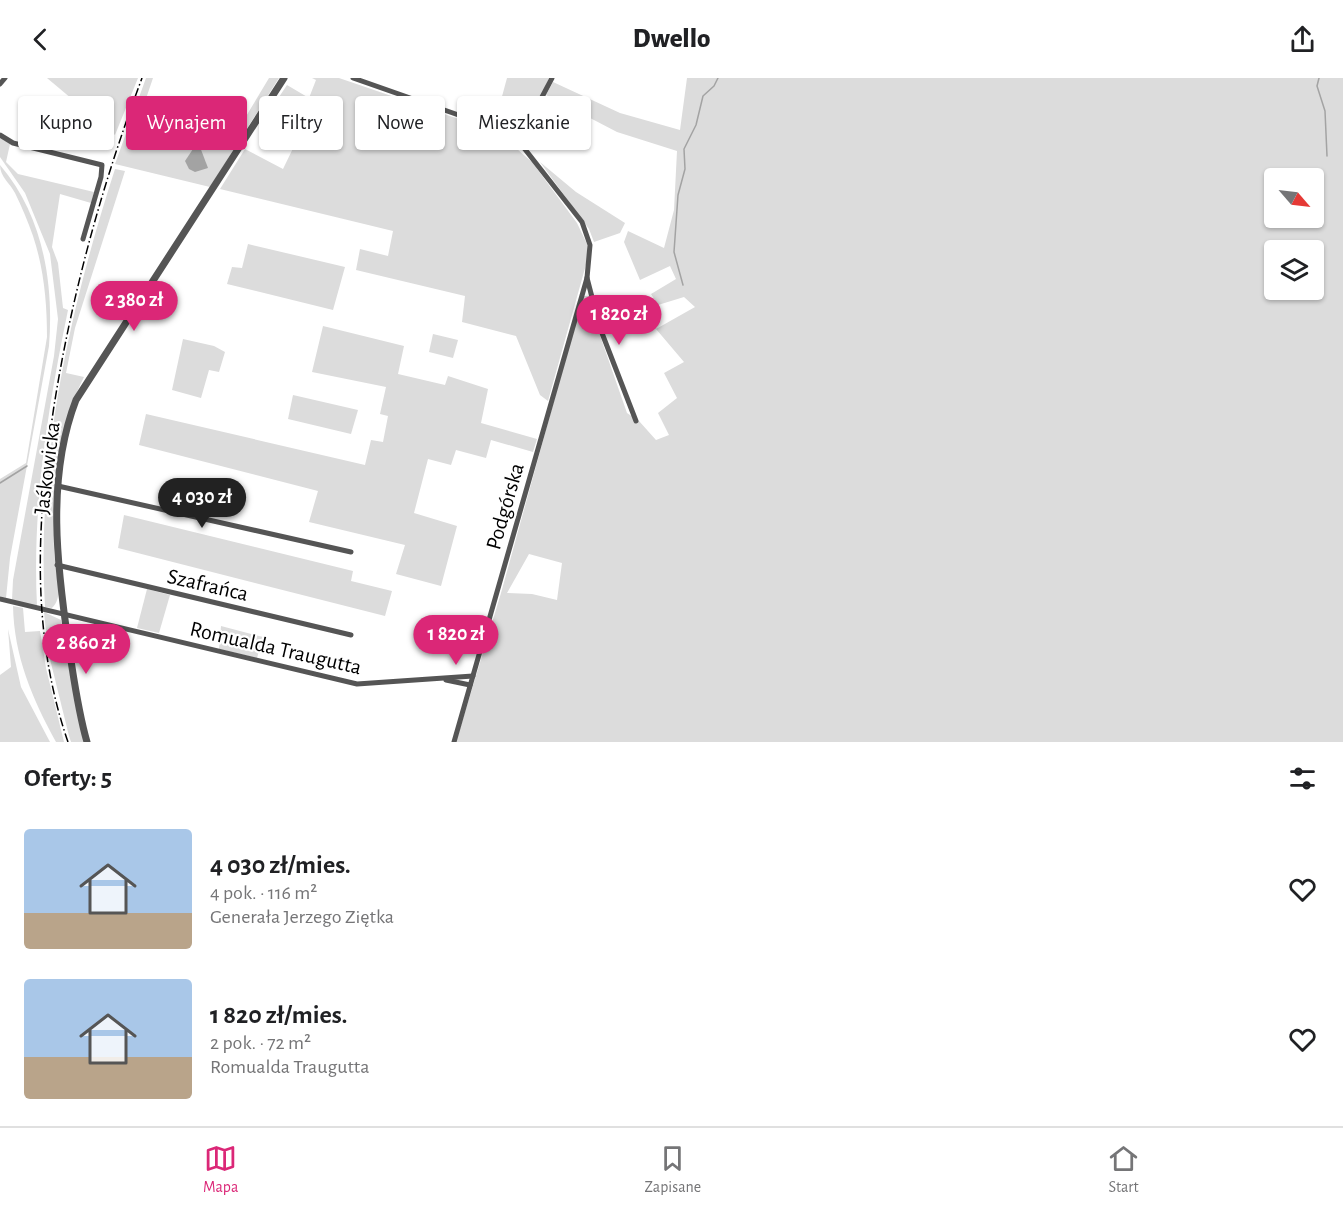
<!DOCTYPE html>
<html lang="pl">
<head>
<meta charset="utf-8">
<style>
	body { margin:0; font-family:"Alegreya Sans",sans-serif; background:#f2f2f2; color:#202124; height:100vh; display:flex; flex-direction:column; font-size:22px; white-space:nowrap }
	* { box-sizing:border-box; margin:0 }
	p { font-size:20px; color:#757577 }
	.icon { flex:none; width:33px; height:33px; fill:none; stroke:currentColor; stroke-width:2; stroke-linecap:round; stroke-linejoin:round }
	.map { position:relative; height:664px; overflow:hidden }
	.panel { display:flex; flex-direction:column; background:#fff; flex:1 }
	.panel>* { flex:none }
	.guide { position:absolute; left:18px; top:18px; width:600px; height:54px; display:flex; gap:12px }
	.needle { width:39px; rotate:118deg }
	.fabs { position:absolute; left:1264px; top:90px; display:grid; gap:12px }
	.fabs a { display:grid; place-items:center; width:60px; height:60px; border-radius:6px; background:#fff; box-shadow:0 2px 4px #0004; font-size:30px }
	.price { position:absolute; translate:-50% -51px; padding:0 14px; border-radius:21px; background:#db2777; color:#fff; font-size:20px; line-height:39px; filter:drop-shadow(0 2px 3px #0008) }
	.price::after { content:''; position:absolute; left:50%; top:36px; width:18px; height:14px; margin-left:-9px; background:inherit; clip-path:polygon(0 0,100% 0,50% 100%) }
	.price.active { background:#222; color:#fff }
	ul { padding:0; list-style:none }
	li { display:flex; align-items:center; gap:18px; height:150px; padding:0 24px }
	li span { display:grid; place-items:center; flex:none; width:168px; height:120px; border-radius:6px; color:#555 }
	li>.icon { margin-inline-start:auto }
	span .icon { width:72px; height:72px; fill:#fffc; stroke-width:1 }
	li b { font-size:26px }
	h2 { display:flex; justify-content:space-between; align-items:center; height:72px; padding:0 24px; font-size:26px }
	.chip { padding:0 21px; border-radius:6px; background:#fff; box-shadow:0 2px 4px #0004; font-size:21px; line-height:54px }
	.chip.active { background:#db2777; color:#fff }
	header { display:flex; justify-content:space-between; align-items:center; height:78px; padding:0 24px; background:#fff; font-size:27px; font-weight:800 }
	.tab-bar { display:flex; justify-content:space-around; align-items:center; height:84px; border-top:2px solid #e0e0e0; background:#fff; font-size:16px; color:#757577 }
	.tab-bar a { display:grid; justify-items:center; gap:3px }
	.tab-bar .active { color:#db2777 }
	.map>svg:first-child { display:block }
	.green { fill:#dcdcdc; fill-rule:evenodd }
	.water { fill:#a3a3a3 }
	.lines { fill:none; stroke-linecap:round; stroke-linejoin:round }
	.stream { stroke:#a3a3a3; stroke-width:1.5 }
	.minor { stroke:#555; stroke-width:5 }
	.tertiary { stroke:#555; stroke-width:7 }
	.rail { stroke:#000; stroke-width:1.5; stroke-dasharray:9 3 1.5 3; stroke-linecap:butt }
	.labels { text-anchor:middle; stroke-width:4.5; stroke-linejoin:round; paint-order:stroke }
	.street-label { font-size:22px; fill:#000; stroke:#fff }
</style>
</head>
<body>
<header><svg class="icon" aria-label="back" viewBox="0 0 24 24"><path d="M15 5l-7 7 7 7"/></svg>Dwello<svg class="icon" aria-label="share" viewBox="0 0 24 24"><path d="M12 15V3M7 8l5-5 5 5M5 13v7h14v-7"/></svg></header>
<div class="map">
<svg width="1343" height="664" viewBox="0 0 1343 664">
	<rect width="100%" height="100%" fill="#fff"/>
	<!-- green -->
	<g class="green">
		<path d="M47,0H138L115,57Z"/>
		<path d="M146,0H153L135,53L173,71L242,45L269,0H279L210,109L115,86Z"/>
		<path d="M312,0H339L488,51L510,65L532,84L577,145L587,166V183L548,323L540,317L516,258L462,244L465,218L356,192L360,171L388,178L393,153L220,111L245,71L283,91L298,60L265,40L287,7L309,20L316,2Z"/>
		<path d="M507,0H549L521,65L494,48Z"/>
		<path d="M687,0H1343V664H456L501,515L583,218H590L597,249L627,335L639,343L656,362L669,357L658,335L677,320L664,295L684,284L656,251L695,229L684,219L658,227L651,216L676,201L670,188L640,202L624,164L628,153L664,170L674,132L677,73L617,54L546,17L553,4L620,35L680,52ZM1275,100H1314V140H1275ZM1275,172H1314V212H1275ZM529,476L562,485L557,522L532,516L507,515Z"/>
		<path d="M0,59L10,66L6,84L18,96L94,114L91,125L60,116L52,169L58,185L63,230L68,232C48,329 32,427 37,528L12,522L13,502L54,278L58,241L50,176L25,115L0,79Z"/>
		<path d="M540,84L576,114L625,145L620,155L594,164L589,151Z"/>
		<path d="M0,87C43,137 54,205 49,268L10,480L6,520L0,518V401L26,385L47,259C47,225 44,191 33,158C28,144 22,129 15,115C10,105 0,99 0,87Z"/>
		<path d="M115,91L125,93L75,250L66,295L84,299C57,352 52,413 54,472C54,488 66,517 52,530L45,529C36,382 70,230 115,91Z"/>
		<path d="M248,166L345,189L333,232L227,206L232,189L242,190Z"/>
		<path d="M323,248L404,268L398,296L445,307L448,298L488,311L481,345L537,361L533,374L491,362L486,380L456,372L451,387L428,381L414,435L457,448L441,508L396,496L405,467L309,444L318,413L139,367L146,336L365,387L371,362L383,364L388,338L380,336L386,309L312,294Z"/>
		<path d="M433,256L458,262L453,280L429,274Z"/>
		<path d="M183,261L214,268L225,274L219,294L209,292L201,320L172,312Z"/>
		<path d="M293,317L358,332L351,356L288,341Z"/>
		<path d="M124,437L353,493L351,503L392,513L385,538L118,470Z"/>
		<path d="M147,511L170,517L159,555L137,550Z"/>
		<path d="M13,528L23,530L25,554L40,553L46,590L64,664H56C32,620 14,578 13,528Z"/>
		<path d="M44,534L61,542L84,664H71L69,658L48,573Z"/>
		<path d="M221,548L263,559L257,580L219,571Z"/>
		<path d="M8,551L21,609L50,664H0V597L11,589Z"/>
	</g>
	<!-- water -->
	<path class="water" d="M200,69L208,90L195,94L189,91L185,83L193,71Z"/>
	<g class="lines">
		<!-- stream -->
		<g class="stream">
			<path d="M1319,0L1317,8L1325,33L1327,78"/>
			<path d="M683,207L674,174L678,117L685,91L684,71L696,47L703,18L714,8L718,0"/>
			<path d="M0,405L27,388"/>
		</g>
		<!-- minor -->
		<g class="minor">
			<path d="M353,0L487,47L524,70L582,144L590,167L587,200L454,664"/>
			<path d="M0,6L5,0"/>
			<path d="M0,57L13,65L102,87L101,99L83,161"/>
			<path d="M524,70L532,38L552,0"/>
			<path d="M587,200L600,250L636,343"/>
			<path d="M58,408L351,474"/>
			<path d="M57,487L351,557"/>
			<path d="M0,521L357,606L473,598"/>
			<path d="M446,602L470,607"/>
		</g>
		<!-- tertiary -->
		<path class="tertiary" d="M87,664C78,633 74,601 69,570C57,489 46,400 76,322L284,0"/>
		<!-- rail -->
		<path class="rail" d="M68,664C30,554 37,441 54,328C72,215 102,107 142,0"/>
	</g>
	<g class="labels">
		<!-- street labels -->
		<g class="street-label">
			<text transform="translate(46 390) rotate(-83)" y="8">Jaśkowicka</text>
			<text transform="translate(504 428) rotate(-74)" y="8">Podgórska</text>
			<text transform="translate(208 506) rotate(13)" y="8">Szafrańca</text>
			<text transform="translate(276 569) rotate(13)" y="8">Romualda Traugutta</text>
		</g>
	</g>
</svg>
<div class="fabs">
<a><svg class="needle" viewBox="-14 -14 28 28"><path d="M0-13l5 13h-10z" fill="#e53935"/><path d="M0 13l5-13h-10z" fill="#757577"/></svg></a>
<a><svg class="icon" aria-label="layers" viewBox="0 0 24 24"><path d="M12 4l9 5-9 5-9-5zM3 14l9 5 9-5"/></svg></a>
</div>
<b class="price" style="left:134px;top:254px">2 380 zł</b>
<b class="price" style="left:619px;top:268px">1 820 zł</b>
<b class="price active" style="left:202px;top:451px">4 030 zł</b>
<b class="price" style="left:456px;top:588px">1 820 zł</b>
<b class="price" style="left:86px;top:597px">2 860 zł</b>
<div class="guide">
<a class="chip">Kupno</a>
<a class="chip active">Wynajem</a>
<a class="chip">Filtry</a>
<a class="chip">Nowe</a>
<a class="chip">Mieszkanie</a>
</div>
</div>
<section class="panel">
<h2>Oferty: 5<svg class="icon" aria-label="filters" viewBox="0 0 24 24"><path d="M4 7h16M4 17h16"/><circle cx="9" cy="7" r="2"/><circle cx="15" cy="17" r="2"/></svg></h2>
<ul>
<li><span style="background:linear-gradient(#a9c7e8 70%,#b9a48a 0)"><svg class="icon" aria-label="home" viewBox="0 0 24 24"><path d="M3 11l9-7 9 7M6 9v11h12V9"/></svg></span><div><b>4 030 zł/mies.</b><p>4 pok. · 116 m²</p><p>Generała Jerzego Ziętka</p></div><svg class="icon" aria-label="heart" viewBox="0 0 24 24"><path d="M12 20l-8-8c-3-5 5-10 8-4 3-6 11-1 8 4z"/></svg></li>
<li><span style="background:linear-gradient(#a9c7e8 65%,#b9a48a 0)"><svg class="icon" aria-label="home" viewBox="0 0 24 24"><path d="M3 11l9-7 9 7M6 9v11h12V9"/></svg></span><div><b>1 820 zł/mies.</b><p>2 pok. · 72 m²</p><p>Romualda Traugutta</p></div><svg class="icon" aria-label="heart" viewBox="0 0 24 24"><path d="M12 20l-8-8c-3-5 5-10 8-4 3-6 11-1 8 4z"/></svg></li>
</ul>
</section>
<nav class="tab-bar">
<a class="active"><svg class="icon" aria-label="map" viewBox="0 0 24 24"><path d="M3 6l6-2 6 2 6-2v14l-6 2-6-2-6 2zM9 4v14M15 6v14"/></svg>Mapa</a>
<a><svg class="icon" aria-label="saved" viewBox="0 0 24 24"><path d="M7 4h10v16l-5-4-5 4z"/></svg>Zapisane</a>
<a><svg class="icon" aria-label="home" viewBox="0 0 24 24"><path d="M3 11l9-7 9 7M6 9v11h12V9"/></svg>Start</a>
</nav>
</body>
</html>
